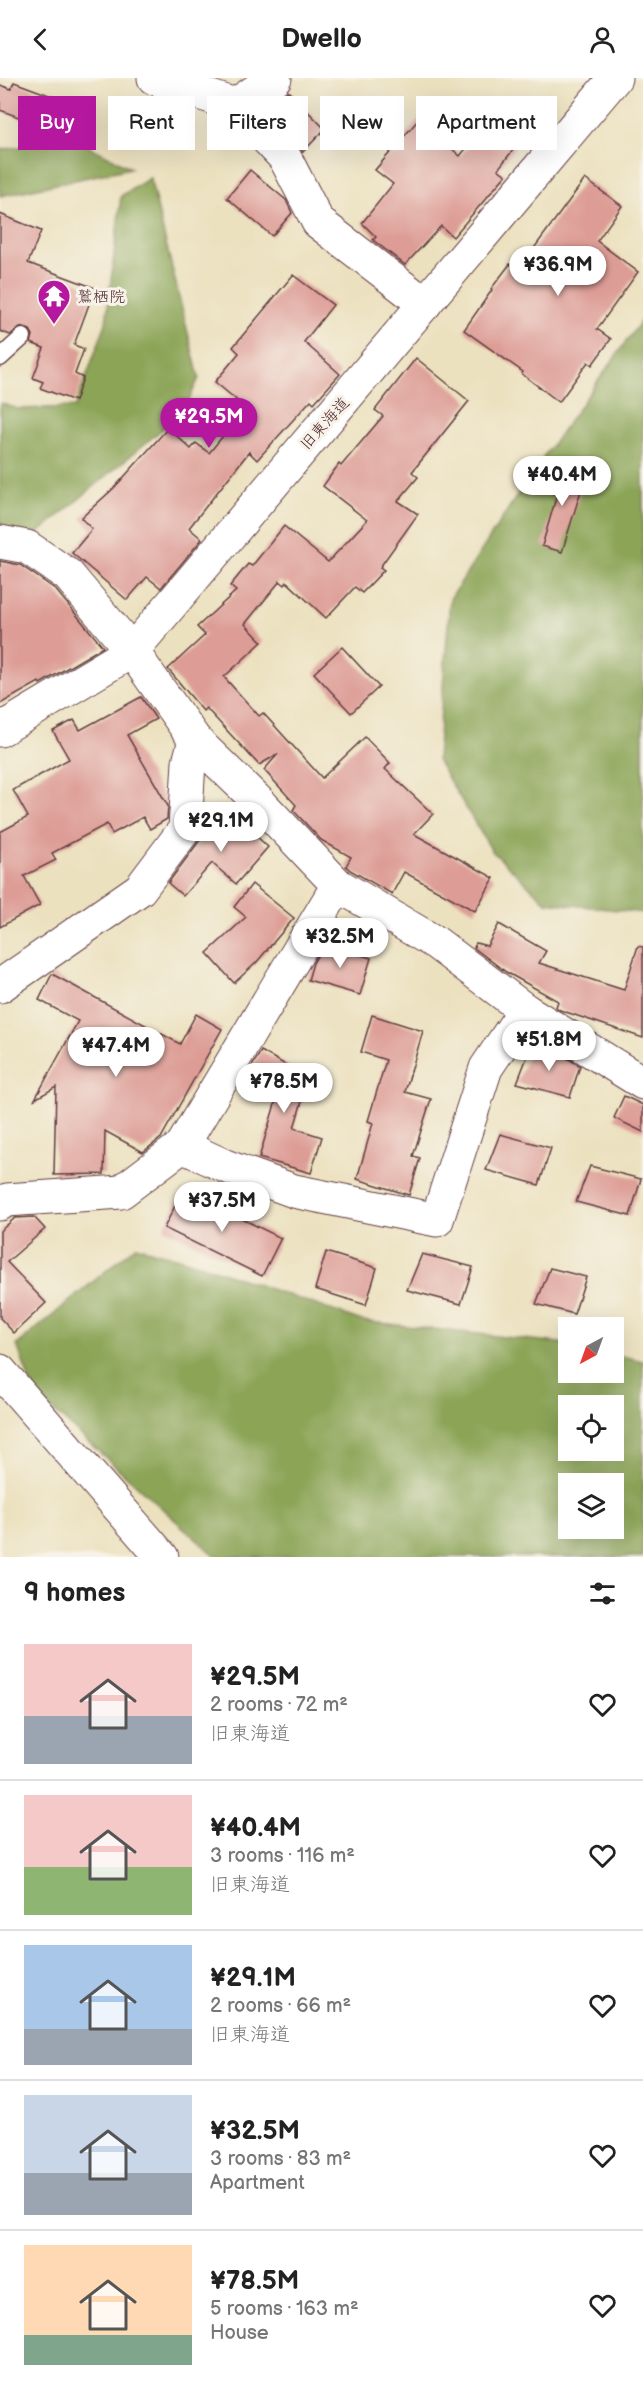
<!DOCTYPE html>
<html lang="en">
<head>
<meta charset="utf-8">
<style>
	body { margin:0; font-family:"Balsamiq Sans","Klee One",sans-serif; background:#f2f2f2; color:#222; height:100vh; display:flex; flex-direction:column; font-size:22px; white-space:nowrap }
	* { box-sizing:border-box; margin:0 }
	p { font-size:20px; color:#767676 }
	.icon { flex:none; width:33px; height:33px; fill:none; stroke:currentColor; stroke-width:2; stroke-linecap:round; stroke-linejoin:round }
	.map { position:relative; height:1479px; overflow:hidden }
	.drawer { display:flex; flex-direction:column; background:#fff; flex:1 }
	.drawer>* { flex:none }
	.hud { position:absolute; left:18px; top:18px; width:608px; height:54px; display:flex; gap:12px }
	.needle { width:39px; rotate:221deg }
	.controls { position:absolute; left:558px; top:1239px; display:grid; gap:12px }
	.controls a { display:grid; place-items:center; width:66px; height:66px; border-radius:0px; background:#fff; box-shadow:0 6px 24px #0002; font-size:30px }
	.price { position:absolute; translate:-50% -51px; padding:0 14px; border-radius:21px; background:#fff; color:#222; font-size:20px; line-height:39px; filter:drop-shadow(0 2px 3px #0008) }
	.price::after { content:''; position:absolute; left:50%; top:36px; width:18px; height:14px; margin-left:-9px; background:inherit; clip-path:polygon(0 0,100% 0,50% 100%) }
	.price.selected { background:#b5179e; color:#fff }
	ul { padding:0; list-style:none }
	li { display:flex; align-items:center; gap:18px; height:150px; padding:0 24px }
	li+li { border-top:2px solid #e0e0e0 }
	li span { display:grid; place-items:center; flex:none; width:168px; height:120px; border-radius:0px; color:#555 }
	li>.icon { margin-inline-start:auto }
	span .icon { width:72px; height:72px; fill:#fffc; stroke-width:1 }
	li b { font-size:26px }
	h2 { display:flex; justify-content:space-between; align-items:center; height:72px; padding:0 24px; font-size:26px }
	.tag { padding:0 21px; border-radius:0px; background:#fff; box-shadow:0 6px 24px #0002; font-size:21px; line-height:54px }
	.tag.selected { background:#b5179e; color:#fff }
	header { display:flex; justify-content:space-between; align-items:center; height:78px; padding:0 24px; background:#fff; font-size:27px; font-weight:700 }
	.map>svg:first-child { display:block }
	.forest { fill:#8ba456; stroke:#6a6240; stroke-width:1.5; fill-rule:evenodd }
	.building { fill:#dd9d96 }
	.lines { fill:none; stroke-linecap:round; stroke-linejoin:round }
	.service-casing { stroke:#623c41; stroke-width:19 }
	.minor-casing { stroke:#623c41; stroke-width:35 }
	.service { stroke:#fff; stroke-width:16 }
	.minor { stroke:#fff; stroke-width:33 }
	.labels { text-anchor:middle; stroke-width:6; stroke-linejoin:round; paint-order:stroke }
	.poi-label { font-size:16px; fill:#4a1f2b; stroke:#f7f3e8; text-anchor:start }
	.street-label { font-size:16px; fill:#4a1f2b; stroke:#f7f3e8 }
</style>
</head>
<body>
<header><svg class="icon" aria-label="back" viewBox="0 0 24 24"><path d="M15 5l-7 7 7 7"/></svg>Dwello<svg class="icon" aria-label="person" viewBox="0 0 24 24"><circle cx="12" cy="8" r="4"/><path d="M4 21q1-7 8-7t8 7"/></svg></header>
<div class="map">
<svg width="643" height="1479" viewBox="0 0 643 1479">
	<rect width="100%" height="100%" fill="#f7f3e8"/>
	<filter id="ink" filterUnits="userSpaceOnUse"><feTurbulence type="fractalNoise" baseFrequency=".0167" numOctaves="2"/><feDisplacementMap in="SourceGraphic" scale="12" xChannelSelector="R" yChannelSelector="G"/><feConvolveMatrix kernelMatrix="1 2 1 2 8 2 1 2 1" color-interpolation-filters="sRGB"/></filter>
	<filter id="wash" filterUnits="userSpaceOnUse"><feTurbulence type="fractalNoise" baseFrequency=".008" numOctaves="4" result="noise"/><feDisplacementMap in="SourceGraphic" scale="24" xChannelSelector="R" yChannelSelector="G"/><feGaussianBlur stdDeviation="1.35" result="paint"/><feColorMatrix in="noise" values="0 0 0 0 0 0 0 0 0 0 0 0 0 0 0 0 0 1.4 0 .05"/><feComposite in="paint" operator="in"/></filter>
	<g filter="url(#wash)">
		<rect width="100%" height="100%" fill="#ece1bf"/>
		<!-- forest -->
		<g class="forest">
			<path d="M73,60L131,90L0,118V72Z"/>
			<path d="M150,100L199,300L184,333L37,456H0V325L18,331L75,329L106,245L121,118Z"/>
			<path d="M643,240V835L546,824L492,773L437,682L450,521L527,402Z"/>
			<path d="M136,1168L199,1186L362,1243L568,1266V1294H614V1276L643,1283V1479H216L34,1315L17,1267ZM568,1328H614V1372H568ZM568,1406H614V1450H568Z"/>
		</g>
		<g id="blocks">
			<!-- building -->
			<g class="building">
				<path d="M14,4L57,20L56,22L70,28L60,55L0,32V7L11,11Z"/>
				<path d="M288,13L325,51L303,74L266,32Z"/>
				<path d="M496,34L525,57L498,91L506,97L453,159L441,148L405,187L373,162L376,159L362,145L393,106L375,92L419,41L460,78Z"/>
				<path d="M250,92L286,122L292,135L272,158L227,120Z"/>
				<path d="M585,101L622,128L597,163L638,194L597,251L611,261L592,287L588,284L559,324L522,296L523,294L464,252L492,212L491,211L510,186L518,192Z"/>
				<path d="M0,136L41,153L28,185L95,210L74,267L84,271L75,296L83,300L75,323L40,310L43,304L33,300L44,270L31,265L33,257L30,252L20,249L10,257L0,253Z"/>
				<path d="M293,197L333,227L304,264L340,296L314,325L311,322L257,382L249,374L189,450L202,461L161,510L147,499L127,522L72,475L92,451L81,440L115,409L168,350L191,371L196,365L209,375L246,330L215,304L239,275L233,269Z"/>
				<path d="M416,280L469,323L412,394L418,399L398,423L418,436L380,489L384,492L362,515L355,509L326,540L287,504L285,507L280,503L245,546L262,564L224,599L259,638L263,635L322,700L365,659L390,685L385,691L433,736L414,756L494,800L475,833L404,794L392,816L350,792L346,788L351,779L321,762L293,732L296,727L264,692L278,676L259,687L206,630L203,633L168,591L205,557L197,549L236,513L230,508L248,486L252,488L284,448L328,484L367,442L323,408L339,386L341,388L383,338L375,332Z"/>
				<path d="M555,389L580,396L578,401L584,403L562,474L542,468L557,416L547,413Z"/>
				<path d="M0,483L20,487L55,511L103,569L40,606L39,604L0,626Z"/>
				<path d="M342,569L379,609L351,635L314,595Z"/>
				<path d="M141,619L156,641L127,657L168,728L167,741L150,751L143,739L112,756L107,746L52,775L56,782L24,798L40,827L0,849V754L28,739L13,712L69,681L53,653L74,642L80,652Z"/>
				<path d="M228,732L268,769L236,806L212,785L183,818L168,805L200,762Z"/>
				<path d="M252,806L294,840L256,885L234,905L207,875L246,839L234,829Z"/>
				<path d="M499,846L546,873L539,885L624,912L638,868L643,869V960L560,932L556,929L558,923L506,894L474,870L476,865L487,868Z"/>
				<path d="M324,866L371,880L360,917L308,902L313,885Z"/>
				<path d="M52,896L180,966L196,936L222,951L161,1060L143,1074L105,1053L104,1096L54,1097L56,1009L35,1021L78,943L39,922Z"/>
				<path d="M372,937L423,953L405,1014L431,1021L413,1078L420,1080L409,1117L357,1101L373,1045L368,1043L386,982L361,974Z"/>
				<path d="M531,969L561,976L580,988L570,1019L517,1005Z"/>
				<path d="M261,973L309,1000L294,1050L322,1059L311,1095L259,1080L278,1016L242,1005Z"/>
				<path d="M624,1018L643,1027V1054L614,1040Z"/>
				<path d="M500,1056L551,1070L539,1107L486,1092Z"/>
				<path d="M590,1088L641,1101L630,1138L576,1124Z"/>
				<path d="M183,1112L281,1160L262,1198L164,1150Z"/>
				<path d="M34,1139L45,1151L7,1184L46,1225L14,1255L0,1240V1153L15,1140Z"/>
				<path d="M326,1174L377,1190L366,1227L315,1211Z"/>
				<path d="M422,1176L473,1189L461,1226L407,1212Z"/>
				<path d="M550,1190L586,1199L574,1236L536,1226Z"/>
			</g>
		</g>
	</g>
	<g filter="url(#ink)">
		<use href="#blocks" fill-opacity="0" stroke="#623c41" stroke-width="1.5"/>
		<g class="lines">
			<defs>
				<path id="service" d="M0,280L23,259"/>
				<g id="minor">
					<path d="M154,0L235,27L285,80L318,144L425,226"/>
					<path d="M235,27L275,0"/>
					<path d="M0,464L27,469L68,497L132,573L195,662L261,726L338,807L436,865L525,932L643,1005"/>
					<path d="M0,652L132,573L615,0"/>
					<path d="M0,908L140,811L185,751L189,684L195,662"/>
					<path d="M182,1068L225,1088L294,1113L437,1142L486,990L525,932"/>
					<path d="M0,1126L7,1122L121,1114L182,1068L338,807"/>
					<path d="M0,1293L162,1479"/>
				</g>
			</defs>
			<!-- service casing -->
			<use href="#service" class="service-casing"/>
			<!-- minor casing -->
			<use href="#minor" class="minor-casing"/>
			<!-- service -->
			<use href="#service" class="service"/>
			<!-- minor -->
			<use href="#minor" class="minor"/>
		</g>
	</g>
	<!-- icons -->
	<defs>
		<symbol id="temple-pin" viewBox="-11 -11 22 30"><path d="M0 17L-7.5 6A9.5 9.5 0 1 1 7.5 6Z" fill="#b5179e" stroke="#f7f3e8"/><path d="M0-6L5-2H3V0L6.5 2.5H4V6H1.5V3h-3V6H-4V2.5H-6.5L-3 0V-2H-5Z" fill="#fff"/></symbol>
	</defs>
	<g fill-rule="evenodd">
		<use href="#temple-pin" x="35" y="199" width="38" height="52"/>
	</g>
	<g class="labels">
		<!-- poi labels -->
		<g class="poi-label">
			<text x="77" y="224">鷲栖院</text>
		</g>
		<!-- street labels -->
		<g class="street-label">
			<text transform="translate(324 345) rotate(-48)" y="6">旧東海道</text>
		</g>
	</g>
</svg>
<div class="controls">
<a><svg class="needle" viewBox="-14 -14 28 28"><path d="M0-13l5 13h-10z" fill="#e53935"/><path d="M0 13l5-13h-10z" fill="#767676"/></svg></a>
<a><svg class="icon" aria-label="locate" viewBox="0 0 24 24"><circle cx="12" cy="12" r="6"/><path d="M12 2v4M12 18v4M2 12h4M18 12h4"/></svg></a>
<a><svg class="icon" aria-label="layers" viewBox="0 0 24 24"><path d="M12 4l9 5-9 5-9-5zM3 14l9 5 9-5"/></svg></a>
</div>
<b class="price" style="left:558px;top:219px">¥36.9M</b>
<b class="price selected" style="left:209px;top:371px">¥29.5M</b>
<b class="price" style="left:562px;top:429px">¥40.4M</b>
<b class="price" style="left:221px;top:775px">¥29.1M</b>
<b class="price" style="left:340px;top:891px">¥32.5M</b>
<b class="price" style="left:549px;top:994px">¥51.8M</b>
<b class="price" style="left:116px;top:1000px">¥47.4M</b>
<b class="price" style="left:284px;top:1036px">¥78.5M</b>
<b class="price" style="left:222px;top:1155px">¥37.5M</b>
<div class="hud">
<a class="tag selected">Buy</a>
<a class="tag">Rent</a>
<a class="tag">Filters</a>
<a class="tag">New</a>
<a class="tag">Apartment</a>
</div>
</div>
<section class="drawer">
<h2>9 homes<svg class="icon" aria-label="filters" viewBox="0 0 24 24"><path d="M4 7h16M4 17h16"/><circle cx="9" cy="7" r="2"/><circle cx="15" cy="17" r="2"/></svg></h2>
<ul>
<li><span style="background:linear-gradient(#f6c9c9 60%,#9aa5b1 0)"><svg class="icon" aria-label="home" viewBox="0 0 24 24"><path d="M3 11l9-7 9 7M6 9v11h12V9"/></svg></span><div><b>¥29.5M</b><p>2 rooms · 72 m²</p><p>旧東海道</p></div><svg class="icon" aria-label="heart" viewBox="0 0 24 24"><path d="M12 20l-8-8c-3-5 5-10 8-4 3-6 11-1 8 4z"/></svg></li>
<li><span style="background:linear-gradient(#f6c9c9 60%,#8fb573 0)"><svg class="icon" aria-label="home" viewBox="0 0 24 24"><path d="M3 11l9-7 9 7M6 9v11h12V9"/></svg></span><div><b>¥40.4M</b><p>3 rooms · 116 m²</p><p>旧東海道</p></div><svg class="icon" aria-label="heart" viewBox="0 0 24 24"><path d="M12 20l-8-8c-3-5 5-10 8-4 3-6 11-1 8 4z"/></svg></li>
<li><span style="background:linear-gradient(#a9c7e8 70%,#9aa5b1 0)"><svg class="icon" aria-label="home" viewBox="0 0 24 24"><path d="M3 11l9-7 9 7M6 9v11h12V9"/></svg></span><div><b>¥29.1M</b><p>2 rooms · 66 m²</p><p>旧東海道</p></div><svg class="icon" aria-label="heart" viewBox="0 0 24 24"><path d="M12 20l-8-8c-3-5 5-10 8-4 3-6 11-1 8 4z"/></svg></li>
<li><span style="background:linear-gradient(#c9d6e8 65%,#9aa5b1 0)"><svg class="icon" aria-label="home" viewBox="0 0 24 24"><path d="M3 11l9-7 9 7M6 9v11h12V9"/></svg></span><div><b>¥32.5M</b><p>3 rooms · 83 m²</p><p>Apartment</p></div><svg class="icon" aria-label="heart" viewBox="0 0 24 24"><path d="M12 20l-8-8c-3-5 5-10 8-4 3-6 11-1 8 4z"/></svg></li>
<li><span style="background:linear-gradient(#ffd9b3 75%,#7fa58c 0)"><svg class="icon" aria-label="home" viewBox="0 0 24 24"><path d="M3 11l9-7 9 7M6 9v11h12V9"/></svg></span><div><b>¥78.5M</b><p>5 rooms · 163 m²</p><p>House</p></div><svg class="icon" aria-label="heart" viewBox="0 0 24 24"><path d="M12 20l-8-8c-3-5 5-10 8-4 3-6 11-1 8 4z"/></svg></li>
</ul>
</section>
</body>
</html>
